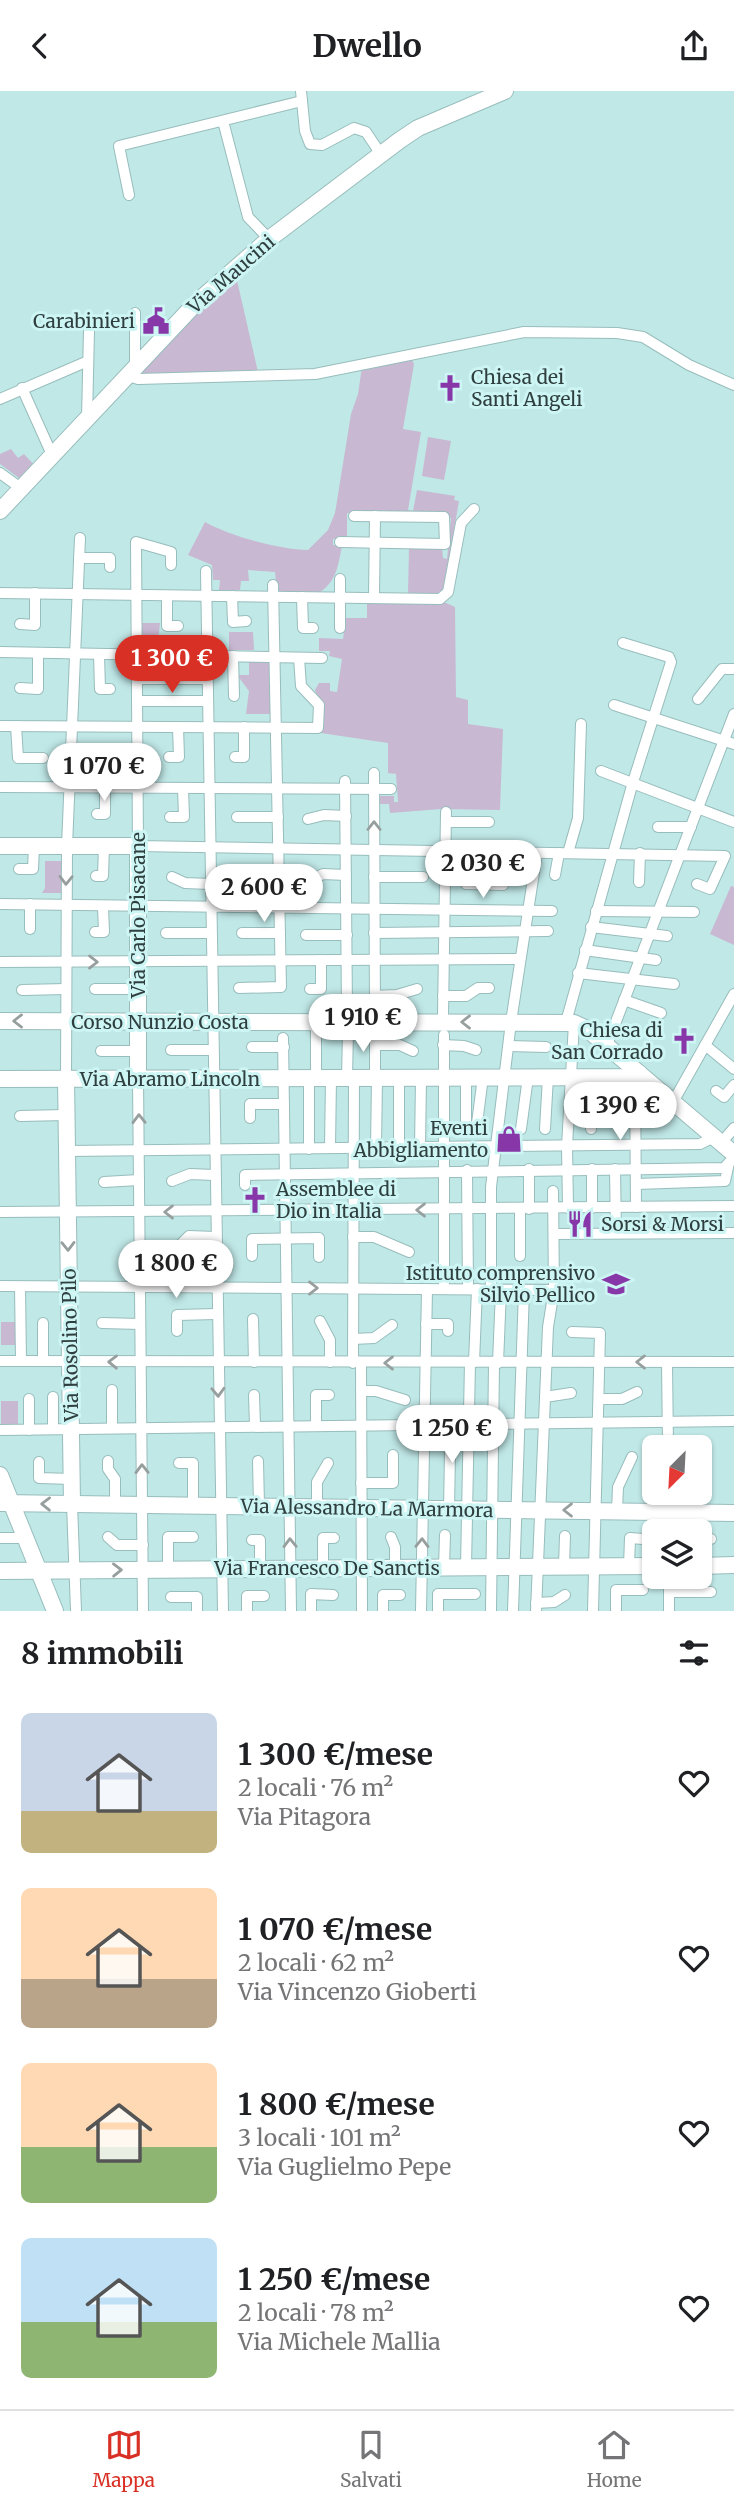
<!DOCTYPE html>
<html lang="it">
<head>
<meta charset="utf-8">
<style>
	body { margin:0; font-family:Merriweather,serif; background:#f6f6f6; color:#202124; height:100vh; display:flex; flex-direction:column; font-size:26px; white-space:nowrap }
	* { box-sizing:border-box; margin:0 }
	p { font-size:23px; color:#757577 }
	.icon { flex:none; width:38px; height:38px; fill:none; stroke:currentColor; stroke-width:2; stroke-linecap:round; stroke-linejoin:round }
	.map { position:relative; height:1520px; overflow:hidden }
	.drawer { display:flex; flex-direction:column; background:#fff; flex:1 }
	.drawer>* { flex:none }
	.needle { width:46px; rotate:204deg }
	.controls { position:absolute; left:642px; top:1344px; display:grid; gap:14px }
	.controls a { display:grid; place-items:center; width:70px; height:70px; border-radius:10px; background:#fff; box-shadow:0 2px 5px #0004; font-size:35px }
	.price { position:absolute; translate:-50% -60px; padding:0 16px; border-radius:24px; background:#fff; color:#222; font-size:23px; line-height:46px; filter:drop-shadow(0 2px 4px #0008) }
	.price::after { content:''; position:absolute; left:50%; top:42px; width:21px; height:16px; margin-left:-10px; background:inherit; clip-path:polygon(0 0,100% 0,50% 100%) }
	.price.current { background:#d93025; color:#fff }
	ul { padding:0; list-style:none }
	li { display:flex; align-items:center; gap:21px; height:175px; padding:0 21px }
	li span { display:grid; place-items:center; flex:none; width:196px; height:140px; border-radius:10px; color:#555 }
	li>.icon { margin-inline-start:auto }
	span .icon { width:84px; height:84px; fill:#fffc; stroke-width:1 }
	li b { font-size:30px }
	h2 { display:flex; justify-content:space-between; align-items:center; height:84px; padding:0 21px; font-size:30px }
	header { display:flex; justify-content:space-between; align-items:center; height:91px; padding:0 21px; background:#fff; font-size:32px; font-weight:700 }
	.menu { display:flex; justify-content:space-around; align-items:center; height:98px; border-top:2px solid #e0e0e0; background:#fff; font-size:19px; color:#757577 }
	.menu a { display:grid; justify-items:center; gap:4px }
	.menu .current { color:#d93025 }
	.map>svg:first-child { display:block }
	.green { fill:#c9b8d2 }
	.lines { fill:none; stroke-linecap:round; stroke-linejoin:round }
	.street-casing { stroke:#97bdbc; stroke-width:12 }
	.secondary-casing { stroke:#97bdbc; stroke-width:18 }
	.street { stroke:#fff; stroke-width:10 }
	.secondary { stroke:#fff; stroke-width:16 }
	.oneway { stroke:#979e9e }
	.labels { text-anchor:middle; stroke-width:6; stroke-linejoin:round; paint-order:stroke }
	.street-label { font-size:19px; fill:#2f3e3e; stroke:#cdf5f4 }
	.poi-label { font-size:19px; fill:#2f3e3e; stroke:#cdf5f4; text-anchor:end }
</style>
</head>
<body>
<header><svg class="icon" aria-label="back" viewBox="0 0 24 24"><path d="M15 5l-7 7 7 7"/></svg>Dwello<svg class="icon" aria-label="share" viewBox="0 0 24 24"><path d="M12 15V3M7 8l5-5 5 5M5 13v7h14v-7"/></svg></header>
<div class="map">
<svg width="734" height="1520" viewBox="0 0 734 1520">
	<rect width="100%" height="100%" fill="#c0e8e7"/>
	<!-- green -->
	<g class="green">
		<path d="M236,185L258,281L134,283Z"/>
		<path d="M412,269L414,273L403,338L421,341L408,419L413,420L417,399L455,405L454,409L459,410L443,502H408L409,457L442,456L443,467L447,468L451,427L443,423L347,422V447L333,448V454L342,455C338,474 337,490 320,501H277L275,481L248,479L249,490H241L240,499H219L220,489H213L212,474L188,464L205,431C230,445 280,459 308,459L328,439L335,422L351,323L358,303L362,276Z"/>
		<path d="M428,346L451,350L444,389L422,385Z"/>
		<path d="M11,358L18,367L24,363L37,377L23,390L0,373V363Z"/>
		<path d="M367,511L446,512L455,516L456,606L468,609V633L503,638L500,719L441,718L390,722L389,713H379L380,705H394V711H398L396,683L388,682V652L321,642L324,623L315,599L319,592H330V600L337,601L342,568L329,565L330,560H319V547L343,548L346,527H367Z"/>
		<path d="M142,532H160L157,560L141,559Z"/>
		<path d="M229,541H253L254,559H229Z"/>
		<path d="M249,570H270V623H246L249,600L237,584H249Z"/>
		<path d="M45,770H61V802H42L45,797Z"/>
		<path d="M731,795L734,796V854L710,843Z"/>
		<rect x="1" y="1231" width="17" height="23"/>
		<path d="M1,1310H18V1334L1,1333Z"/>
	</g>
	<g class="lines">
		<defs>
			<g id="street">
				<path d="M301,0L305,40L310,53L322,54L354,37L366,41L380,62"/>
				<path d="M223,30L248,126L269,148"/>
				<path d="M129,104L119,55L302,10"/>
				<path d="M135,222V273"/>
				<path d="M125,284L138,288L315,283L524,241L617,242L643,246L689,274L734,294"/>
				<path d="M22,297L53,366"/>
				<path d="M0,308L88,270"/>
				<path d="M87,327L89,240"/>
				<path d="M0,382L22,398"/>
				<path d="M340,451L445,453L444,426L354,425"/>
				<path d="M79,467H110V476"/>
				<path d="M171,474V461L136,451L138,755L725,765L710,798L697,793"/>
				<path d="M206,480L223,1520"/>
				<path d="M0,502L440,508L448,501L461,432L474,418"/>
				<path d="M167,505V535H178"/>
				<path d="M232,505L233,531L246,530"/>
				<path d="M302,506L303,537H313"/>
				<path d="M374,507L375,425"/>
				<path d="M20,533L35,534V502"/>
				<path d="M340,537V488"/>
				<path d="M0,561L322,567"/>
				<path d="M99,563L100,598H110"/>
				<path d="M233,565L234,605"/>
				<path d="M137,588H207"/>
				<path d="M20,597L38,598V562"/>
				<path d="M698,608L722,578H734"/>
				<path d="M137,610H207"/>
				<path d="M614,614L734,653"/>
				<path d="M0,635L318,637L319,614L301,595L299,567"/>
				<path d="M16,635L18,667H43"/>
				<path d="M169,666H179L178,636"/>
				<path d="M235,666H244V636"/>
				<path d="M601,680L734,731"/>
				<path d="M374,682L375,926"/>
				<path d="M345,690L347,921"/>
				<path d="M0,696L391,698"/>
				<path d="M97,723H105V697"/>
				<path d="M170,726H184L183,697"/>
				<path d="M237,726H278"/>
				<path d="M308,728L324,724L346,725"/>
				<path d="M446,731H489"/>
				<path d="M658,736H691"/>
				<path d="M467,760L466,793L503,794L509,761"/>
				<path d="M568,762L578,727L581,633"/>
				<path d="M19,778H33L34,755"/>
				<path d="M555,784L559,762"/>
				<path d="M96,785H103L104,755"/>
				<path d="M172,786L185,792L210,793"/>
				<path d="M374,786H423"/>
				<path d="M309,790L323,783L346,784"/>
				<path d="M639,791L640,762"/>
				<path d="M0,813L552,820"/>
				<path d="M596,820L694,821"/>
				<path d="M591,836L667,845"/>
				<path d="M30,838V813"/>
				<path d="M95,841H104L103,816"/>
				<path d="M166,842H211"/>
				<path d="M242,842H280"/>
				<path d="M374,842L548,840"/>
				<path d="M306,844H347"/>
				<path d="M585,859L656,869"/>
				<path d="M0,871L520,868"/>
				<path d="M578,882L674,893"/>
				<path d="M239,897L281,896L273,494"/>
				<path d="M95,898H138"/>
				<path d="M310,898H321V869"/>
				<path d="M22,899L66,898"/>
				<path d="M375,905L397,904L417,898"/>
				<path d="M443,905H466L478,897H489"/>
				<path d="M624,909L661,922"/>
				<path d="M443,924L446,721"/>
				<path d="M566,931L633,691L671,571L669,566L623,552"/>
				<path d="M375,937V987"/>
				<path d="M316,938V987"/>
				<path d="M444,944V1198"/>
				<path d="M283,947L291,1520"/>
				<path d="M375,954H400L413,960"/>
				<path d="M443,954L464,955L476,959"/>
				<path d="M607,954L734,623"/>
				<path d="M705,954L734,978"/>
				<path d="M509,955L546,956"/>
				<path d="M252,956H284"/>
				<path d="M171,959H213"/>
				<path d="M101,960H138"/>
				<path d="M594,986L592,1019H635"/>
				<path d="M635,986L636,1116"/>
				<path d="M347,987L348,939"/>
				<path d="M466,987V1041L476,1040L483,986"/>
				<path d="M66,988L67,755L80,447"/>
				<path d="M138,988L143,1520"/>
				<path d="M716,1000L724,1006L734,994"/>
				<path d="M673,1011L734,903"/>
				<path d="M20,1025L66,1024"/>
				<path d="M250,1027V1013H284"/>
				<path d="M521,1038L528,986"/>
				<path d="M545,1038L548,986"/>
				<path d="M591,1038L592,1019"/>
				<path d="M721,1052L734,1037"/>
				<path d="M330,1057L331,987"/>
				<path d="M376,1057L377,987"/>
				<path d="M399,1057V987"/>
				<path d="M420,1057L421,987"/>
				<path d="M309,1058V987"/>
				<path d="M67,1060L700,1053L714,1046"/>
				<path d="M592,1078V1117"/>
				<path d="M615,1078L616,1142"/>
				<path d="M467,1079L468,1198"/>
				<path d="M172,1090L190,1083L214,1084"/>
				<path d="M104,1091L139,1089"/>
				<path d="M636,1093L725,1090L729,1072"/>
				<path d="M245,1094V1084L724,1077L734,1066"/>
				<path d="M568,1117L567,1055L574,932"/>
				<path d="M529,1118V1078"/>
				<path d="M0,1121L734,1115"/>
				<path d="M554,1143L734,1142"/>
				<path d="M353,1146H374L409,1161"/>
				<path d="M175,1159L189,1145L215,1146"/>
				<path d="M252,1165V1148L319,1147V1166"/>
				<path d="M520,1165V1118"/>
				<path d="M0,1195L554,1199"/>
				<path d="M20,1196L21,1270"/>
				<path d="M491,1198V1096L511,931L537,762"/>
				<path d="M253,1228L254,1271"/>
				<path d="M320,1230L330,1249V1271"/>
				<path d="M43,1232V1270"/>
				<path d="M102,1232L140,1233"/>
				<path d="M426,1233H448V1240"/>
				<path d="M177,1240V1224L216,1223"/>
				<path d="M572,1241L600,1242L593,1520"/>
				<path d="M353,1248L374,1247L392,1234"/>
				<path d="M0,1270L734,1271"/>
				<path d="M474,1271L477,1198"/>
				<path d="M667,1271L668,1356"/>
				<path d="M353,1272L354,987"/>
				<path d="M361,1272L362,1520"/>
				<path d="M498,1272L501,1199"/>
				<path d="M361,1300H376L405,1309"/>
				<path d="M254,1304L255,1335"/>
				<path d="M53,1306V1338"/>
				<path d="M545,1306L571,1302"/>
				<path d="M29,1308V1339"/>
				<path d="M599,1308H622L637,1301"/>
				<path d="M316,1334V1304H329"/>
				<path d="M112,1337V1299"/>
				<path d="M0,1339L734,1330"/>
				<path d="M108,1370V1378L115,1388V1414"/>
				<path d="M258,1370L259,1415"/>
				<path d="M39,1371V1387L72,1388"/>
				<path d="M179,1372H193V1415"/>
				<path d="M361,1392H393V1364"/>
				<path d="M668,1402V1440"/>
				<path d="M72,1413L76,1520"/>
				<path d="M317,1416V1391L328,1372"/>
				<path d="M449,1418L450,1362"/>
				<path d="M617,1419L618,1396L632,1366"/>
				<path d="M108,1446L117,1454H143"/>
				<path d="M391,1446L395,1456V1476"/>
				<path d="M0,1447H27"/>
				<path d="M700,1448H711"/>
				<path d="M252,1449H260V1478"/>
				<path d="M564,1475L565,1445"/>
				<path d="M629,1475L630,1447L643,1448"/>
				<path d="M444,1476L445,1444"/>
				<path d="M466,1476L470,1271"/>
				<path d="M323,1477V1447H334"/>
				<path d="M168,1479V1446H193"/>
				<path d="M669,1486V1520"/>
				<path d="M669,1501H711"/>
				<path d="M171,1506H197V1520"/>
				<path d="M536,1512L554,1511L565,1504"/>
				<path d="M247,1520V1505H264"/>
				<path d="M311,1520V1503L333,1504"/>
				<path d="M383,1520V1504H400"/>
				<path d="M421,1520L427,1198"/>
				<path d="M438,1520V1503H475"/>
				<path d="M491,1520L494,1272"/>
				<path d="M513,1520L524,1199"/>
				<path d="M536,1520L548,1236L554,1199L553,1100"/>
				<path d="M616,1520V1499H643"/>
			</g>
			<g id="secondary">
				<path d="M0,420L196,212L269,148L400,49L418,37L505,0"/>
				<path d="M0,755H138V988"/>
				<path d="M0,930L574,932L587,938L734,1063"/>
				<path d="M0,988L635,986L639,982"/>
				<path d="M66,988L72,1413"/>
				<path d="M0,1384L55,1520"/>
				<path d="M0,1412L734,1422"/>
				<path d="M700,1475L734,1474"/>
				<path d="M0,1480L654,1475"/>
			</g>
		</defs>
		<!-- street casing -->
		<use href="#street" class="street-casing"/>
		<!-- secondary casing -->
		<use href="#secondary" class="secondary-casing"/>
		<!-- street -->
		<use href="#street" class="street"/>
		<!-- secondary -->
		<use href="#secondary" class="secondary"/>
	</g>
	<!-- one-way arrows -->
	<defs><path id="oneway-chevron" d="M-2-3.5L2.5 0L-2 3.5" fill="none" stroke-width="1.6" stroke-linecap="round" stroke-linejoin="round" transform="scale(1.75)"/></defs>
	<g class="oneway">
		<use href="#oneway-chevron" transform="translate(374 735) rotate(-90)"/>
		<use href="#oneway-chevron" transform="translate(66 789) rotate(91)"/>
		<use href="#oneway-chevron" transform="translate(93 871)"/>
		<use href="#oneway-chevron" transform="translate(18 930) rotate(-180)"/>
		<use href="#oneway-chevron" transform="translate(466 931) rotate(180)"/>
		<use href="#oneway-chevron" transform="translate(139 1028) rotate(-91)"/>
		<use href="#oneway-chevron" transform="translate(421 1119) rotate(180)"/>
		<use href="#oneway-chevron" transform="translate(169 1121) rotate(180)"/>
		<use href="#oneway-chevron" transform="translate(68 1155) rotate(89)"/>
		<use href="#oneway-chevron" transform="translate(313 1197)"/>
		<use href="#oneway-chevron" transform="translate(113 1271) rotate(-179)"/>
		<use href="#oneway-chevron" transform="translate(641 1271) rotate(180)"/>
		<use href="#oneway-chevron" transform="translate(389 1272) rotate(180)"/>
		<use href="#oneway-chevron" transform="translate(218 1301) rotate(88)"/>
		<use href="#oneway-chevron" transform="translate(142 1378) rotate(-91)"/>
		<use href="#oneway-chevron" transform="translate(46 1413) rotate(-179)"/>
		<use href="#oneway-chevron" transform="translate(568 1419) rotate(-180)"/>
		<use href="#oneway-chevron" transform="translate(290 1452) rotate(-91)"/>
		<use href="#oneway-chevron" transform="translate(422 1452) rotate(-89)"/>
		<use href="#oneway-chevron" transform="translate(117 1479) rotate(-1)"/>
	</g>
	<!-- icons -->
	<defs>
		<symbol id="civic-bare" viewBox="-9 -9 18 18"><path d="M-.6-6.5H3V-4.5H.6V-3L4-1V1h2V6H-6V1h2V-1L-.6-3ZM-1.2 2.5V6h2.4V2.5Z" fill="#8737a7" stroke="#cdf5f4" stroke-width="2.5" paint-order="stroke"/></symbol>
		<symbol id="church-bare" viewBox="-9 -9 18 18"><path d="M-1.2-6h2.4v3.5h3.3v2.4h-3.3V6h-2.4V-.1h-3.3v-2.4h3.3Z" fill="#8737a7" stroke="#cdf5f4" stroke-width="2.5" paint-order="stroke"/></symbol>
		<symbol id="shop-bare" viewBox="-9 -9 18 18"><path d="M-5-2.5h2.3a2.7 3.5 0 0 1 5.4 0H5L5.5 6h-11ZM-1.5-2.5h3a1.5 2.3 0 0 0-3 0Z" fill="#8737a7" stroke="#cdf5f4" stroke-width="2.5" paint-order="stroke"/></symbol>
		<symbol id="restaurant-bare" viewBox="-9 -9 18 18"><path d="M-5-6h1v4h1v-4h1v4h1v-4h1v5L-1.5 .5V6h-2V.5L-5-1ZM5-6V6H3V1.5H1.5Q1.5-4 5-6Z" fill="#8737a7" stroke="#cdf5f4" stroke-width="2.5" paint-order="stroke"/></symbol>
		<symbol id="school-bare" viewBox="-9 -9 18 18"><path d="M0-5L7-2L0 1L-7-2ZM-4 1L0 2.5L4 1V4Q0 6-4 4Z" fill="#8737a7" stroke="#cdf5f4" stroke-width="2.5" paint-order="stroke"/></symbol>
	</defs>
	<g fill-rule="evenodd">
		<use href="#civic-bare" x="137" y="211" width="38" height="38"/>
		<use href="#church-bare" x="431" y="278" width="38" height="38"/>
		<use href="#church-bare" x="665" y="931" width="38" height="38"/>
		<use href="#shop-bare" x="490" y="1029" width="38" height="38"/>
		<use href="#church-bare" x="236" y="1090" width="38" height="38"/>
		<use href="#restaurant-bare" x="561" y="1114" width="38" height="38"/>
		<use href="#school-bare" x="597" y="1174" width="38" height="38"/>
	</g>
	<g class="labels">
		<!-- street labels -->
		<g class="street-label">
			<text transform="translate(231 183) rotate(-41)" y="7">Via Maucini</text>
			<text transform="translate(138 824) rotate(-90)" y="7">Via Carlo Pisacane</text>
			<text x="160" y="938">Corso Nunzio Costa</text>
			<text x="170" y="995">Via Abramo Lincoln</text>
			<text transform="translate(70 1254) rotate(-91)" y="7">Via Rosolino Pilo</text>
			<text transform="translate(367 1417) rotate(1)" y="7">Via Alessandro La Marmora</text>
			<text x="327" y="1484">Via Francesco De Sanctis</text>
		</g>
		<!-- poi labels -->
		<g class="poi-label">
			<text x="135" y="237">Carabinieri</text>
			<text x="471" y="293" text-anchor="start">Chiesa dei<tspan x="471" dy="22">Santi Angeli</tspan></text>
			<text x="663" y="946">Chiesa di<tspan x="663" dy="22">San Corrado</tspan></text>
			<text x="488" y="1044">Eventi<tspan x="488" dy="22">Abbigliamento</tspan></text>
			<text x="276" y="1105" text-anchor="start">Assemblee di<tspan x="276" dy="22">Dio in Italia</tspan></text>
			<text x="601" y="1140" text-anchor="start">Sorsi &amp; Morsi</text>
			<text x="595" y="1189">Istituto comprensivo<tspan x="595" dy="22">Silvio Pellico</tspan></text>
		</g>
	</g>
</svg>
<div class="controls">
<a><svg class="needle" viewBox="-14 -14 28 28"><path d="M0-13l5 13h-10z" fill="#e53935"/><path d="M0 13l5-13h-10z" fill="#757577"/></svg></a>
<a><svg class="icon" aria-label="layers" viewBox="0 0 24 24"><path d="M12 4l9 5-9 5-9-5zM3 14l9 5 9-5"/></svg></a>
</div>
<b class="price current" style="left:172px;top:604px">1 300 €</b>
<b class="price" style="left:104px;top:712px">1 070 €</b>
<b class="price" style="left:483px;top:809px">2 030 €</b>
<b class="price" style="left:264px;top:833px">2 600 €</b>
<b class="price" style="left:363px;top:963px">1 910 €</b>
<b class="price" style="left:620px;top:1051px">1 390 €</b>
<b class="price" style="left:176px;top:1209px">1 800 €</b>
<b class="price" style="left:452px;top:1374px">1 250 €</b>
</div>
<section class="drawer">
<h2>8 immobili<svg class="icon" aria-label="filters" viewBox="0 0 24 24"><path d="M4 7h16M4 17h16"/><circle cx="9" cy="7" r="2"/><circle cx="15" cy="17" r="2"/></svg></h2>
<ul>
<li><span style="background:linear-gradient(#c9d6e8 70%,#c2b280 0)"><svg class="icon" aria-label="home" viewBox="0 0 24 24"><path d="M3 11l9-7 9 7M6 9v11h12V9"/></svg></span><div><b>1 300 €/mese</b><p>2 locali · 76 m²</p><p>Via Pitagora</p></div><svg class="icon" aria-label="heart" viewBox="0 0 24 24"><path d="M12 20l-8-8c-3-5 5-10 8-4 3-6 11-1 8 4z"/></svg></li>
<li><span style="background:linear-gradient(#ffd9b3 65%,#b9a48a 0)"><svg class="icon" aria-label="home" viewBox="0 0 24 24"><path d="M3 11l9-7 9 7M6 9v11h12V9"/></svg></span><div><b>1 070 €/mese</b><p>2 locali · 62 m²</p><p>Via Vincenzo Gioberti</p></div><svg class="icon" aria-label="heart" viewBox="0 0 24 24"><path d="M12 20l-8-8c-3-5 5-10 8-4 3-6 11-1 8 4z"/></svg></li>
<li><span style="background:linear-gradient(#ffd9b3 60%,#8fb573 0)"><svg class="icon" aria-label="home" viewBox="0 0 24 24"><path d="M3 11l9-7 9 7M6 9v11h12V9"/></svg></span><div><b>1 800 €/mese</b><p>3 locali · 101 m²</p><p>Via Guglielmo Pepe</p></div><svg class="icon" aria-label="heart" viewBox="0 0 24 24"><path d="M12 20l-8-8c-3-5 5-10 8-4 3-6 11-1 8 4z"/></svg></li>
<li><span style="background:linear-gradient(#bfe0f5 60%,#8fb573 0)"><svg class="icon" aria-label="home" viewBox="0 0 24 24"><path d="M3 11l9-7 9 7M6 9v11h12V9"/></svg></span><div><b>1 250 €/mese</b><p>2 locali · 78 m²</p><p>Via Michele Mallia</p></div><svg class="icon" aria-label="heart" viewBox="0 0 24 24"><path d="M12 20l-8-8c-3-5 5-10 8-4 3-6 11-1 8 4z"/></svg></li>
</ul>
</section>
<nav class="menu">
<a class="current"><svg class="icon" aria-label="map" viewBox="0 0 24 24"><path d="M3 6l6-2 6 2 6-2v14l-6 2-6-2-6 2zM9 4v14M15 6v14"/></svg>Mappa</a>
<a><svg class="icon" aria-label="saved" viewBox="0 0 24 24"><path d="M7 4h10v16l-5-4-5 4z"/></svg>Salvati</a>
<a><svg class="icon" aria-label="home" viewBox="0 0 24 24"><path d="M3 11l9-7 9 7M6 9v11h12V9"/></svg>Home</a>
</nav>
</body>
</html>
